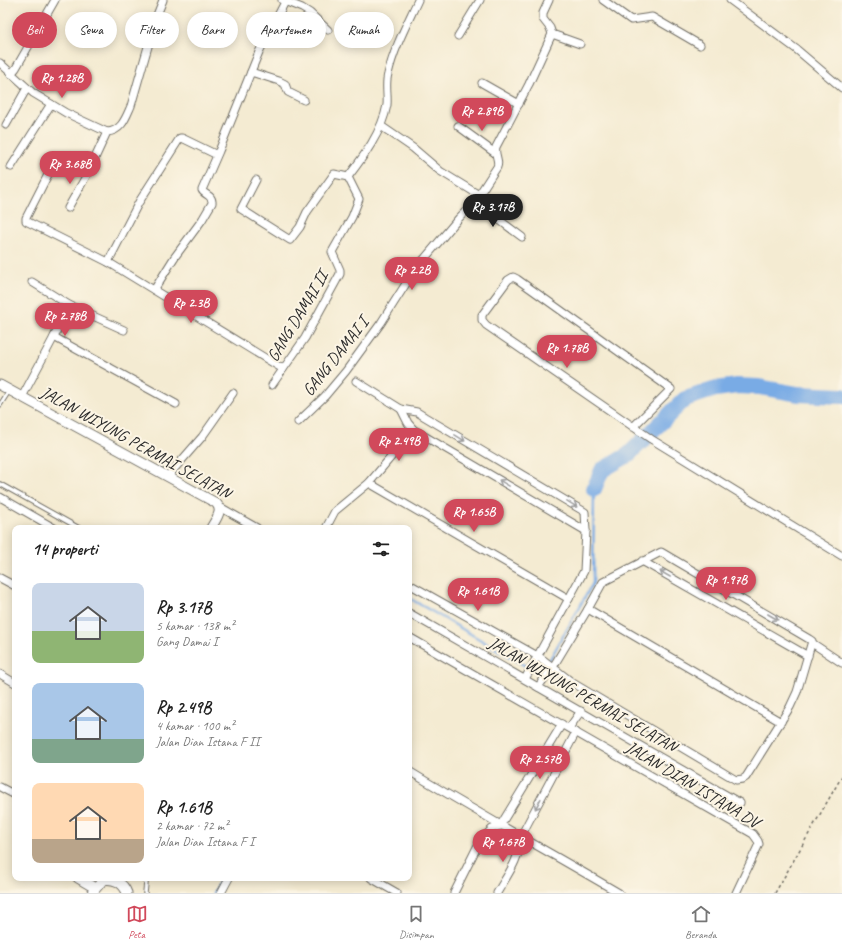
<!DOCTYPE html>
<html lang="id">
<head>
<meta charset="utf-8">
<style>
	body { margin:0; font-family:Caveat,sans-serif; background:#f6f6f6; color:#222; height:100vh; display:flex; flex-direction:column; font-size:15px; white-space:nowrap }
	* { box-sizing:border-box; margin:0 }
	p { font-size:13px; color:#767676 }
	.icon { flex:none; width:22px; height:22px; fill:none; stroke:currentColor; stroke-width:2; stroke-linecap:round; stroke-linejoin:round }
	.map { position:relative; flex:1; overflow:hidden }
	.panel { position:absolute; left:12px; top:525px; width:400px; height:356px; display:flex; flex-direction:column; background:#fff; border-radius:8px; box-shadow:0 2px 10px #0003 }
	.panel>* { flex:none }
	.banner { position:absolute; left:12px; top:12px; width:400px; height:36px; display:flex; gap:8px }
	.price { position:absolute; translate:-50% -34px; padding:0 9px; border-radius:14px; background:#d1495b; color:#fff; font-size:13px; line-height:26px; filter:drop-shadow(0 1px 2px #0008) }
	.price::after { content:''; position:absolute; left:50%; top:24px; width:12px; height:9px; margin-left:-6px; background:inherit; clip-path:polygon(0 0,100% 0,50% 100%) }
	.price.selected { background:#222; color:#fff }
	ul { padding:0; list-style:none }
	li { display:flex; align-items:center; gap:12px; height:100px; padding:0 20px }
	li span { display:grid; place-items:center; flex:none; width:112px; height:80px; border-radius:8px; color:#555 }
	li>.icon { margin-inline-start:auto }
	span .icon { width:48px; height:48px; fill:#fffc; stroke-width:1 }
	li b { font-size:17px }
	h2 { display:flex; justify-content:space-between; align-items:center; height:48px; padding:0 20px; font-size:17px }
	.chip { padding:0 14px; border-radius:18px; background:#fff; box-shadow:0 2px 10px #0003; font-size:14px; line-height:36px }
	.chip.selected { background:#d1495b; color:#fff }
	.tab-bar { display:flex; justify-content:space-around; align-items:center; height:56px; border-top:1px solid #e0e0e0; background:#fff; font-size:11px; color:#767676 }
	.tab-bar a { display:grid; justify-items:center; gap:2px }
	.tab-bar .selected { color:#d1495b }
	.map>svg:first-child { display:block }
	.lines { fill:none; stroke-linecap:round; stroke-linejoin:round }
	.stream { stroke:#79abe5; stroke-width:2.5 }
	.river { stroke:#79abe5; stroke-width:16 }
	.service-casing { stroke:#716e65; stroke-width:5.5 }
	.minor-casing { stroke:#716e65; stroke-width:9 }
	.tertiary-casing { stroke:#716e65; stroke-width:11 }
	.path { stroke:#716e65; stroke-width:1.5; stroke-dasharray:3 3; stroke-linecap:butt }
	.service { stroke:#fff; stroke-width:3.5 }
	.minor { stroke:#fff; stroke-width:7 }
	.tertiary { stroke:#fff; stroke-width:9 }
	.oneway { stroke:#a0a0a0 }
	.labels { text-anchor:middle; stroke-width:4; stroke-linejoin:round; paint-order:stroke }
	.street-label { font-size:17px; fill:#2b2b2b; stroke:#fcf5e5 }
</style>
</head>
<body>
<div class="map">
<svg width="842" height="893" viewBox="0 0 842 893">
	<rect width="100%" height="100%" fill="#fcf5e5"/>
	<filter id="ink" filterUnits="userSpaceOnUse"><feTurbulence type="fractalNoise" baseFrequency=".025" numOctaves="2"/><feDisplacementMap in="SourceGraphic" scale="8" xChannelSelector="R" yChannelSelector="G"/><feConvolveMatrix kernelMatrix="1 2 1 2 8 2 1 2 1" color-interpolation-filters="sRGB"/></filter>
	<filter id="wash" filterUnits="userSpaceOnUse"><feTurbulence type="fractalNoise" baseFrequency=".012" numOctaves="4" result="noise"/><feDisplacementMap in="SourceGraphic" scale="16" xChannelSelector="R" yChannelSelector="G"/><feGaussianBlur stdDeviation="0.9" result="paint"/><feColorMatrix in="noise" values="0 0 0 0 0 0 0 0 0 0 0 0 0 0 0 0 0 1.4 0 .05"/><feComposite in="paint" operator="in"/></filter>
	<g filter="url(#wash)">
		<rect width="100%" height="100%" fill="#f4ebd2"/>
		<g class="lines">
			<!-- stream -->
			<g class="stream">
				<path d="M409,598L541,675L593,583L594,489"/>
				<path d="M213,893L222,878"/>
			</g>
			<!-- river -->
			<path class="river" d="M594,489L602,470L628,455L685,399L716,389L737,386L759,387L798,394L842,396"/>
		</g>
	</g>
	<g filter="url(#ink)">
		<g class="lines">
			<defs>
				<g id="service">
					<path d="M0,405L9,391"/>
					<path d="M0,484L79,528"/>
					<path d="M144,878L146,883L145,893"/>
				</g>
				<g id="minor">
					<path d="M282,0L302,8L310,13L328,30"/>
					<path d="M603,0L631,20L652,17L700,45"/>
					<path d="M730,0L796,49L842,88"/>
					<path d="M552,34L580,44"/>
					<path d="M458,36L480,0"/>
					<path d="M0,63L33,93L66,113L107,132"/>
					<path d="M251,72L279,81L285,84L288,92L304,100"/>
					<path d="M11,74L16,68L55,0"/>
					<path d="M482,83L519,104"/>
					<path d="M6,125L27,88"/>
					<path d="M381,126L413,148L440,171L479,195"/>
					<path d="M458,126L495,153"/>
					<path d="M11,167L51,104"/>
					<path d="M89,171L55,161L26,218V221L108,262L283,369"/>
					<path d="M256,180L241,209L290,240L300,227L307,212L334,174L348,177"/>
					<path d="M473,204L498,219L522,237"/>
					<path d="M68,208L89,171L107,132C122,131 126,117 131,106L157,15L163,0"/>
					<path d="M108,262L139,202L180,138H182L215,154L217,153"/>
					<path d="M32,282L69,305"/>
					<path d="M154,290L174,258L202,220L212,203C213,195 204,195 202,190L219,151L259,52L286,0"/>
					<path d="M54,337L176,404"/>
					<path d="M356,381L401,409L417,412L425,417L585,512L586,531L584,571L525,679"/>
					<path d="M272,385L305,338L340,274V270L332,252L352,217L359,199L348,177C364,156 382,132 387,105C388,95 385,84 388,74C394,48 407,24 418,0"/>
					<path d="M22,397L54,337L69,305L124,330"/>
					<path d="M401,409L408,423L414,430L586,531"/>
					<path d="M298,422L325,396L346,371L381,323L414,271L459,218L473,204L497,167C500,161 494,155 496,147L529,84L552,34L550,28L543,19V13L549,0"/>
					<path d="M633,427L671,389L517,279L513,277L508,280L482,315V320L486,325L651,439L842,556"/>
					<path d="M168,476L202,437L233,393"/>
					<path d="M369,483L569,599"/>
					<path d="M0,497L54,528"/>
					<path d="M220,507L257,528"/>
					<path d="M326,528L335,511L369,483L414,430"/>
					<path d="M642,561L808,656"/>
					<path d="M0,578L15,586"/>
					<path d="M409,584L541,658L573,683L736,780L743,779L746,777L790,707L797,692L812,641L809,639L661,552L603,582L588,609L553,667L538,687"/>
					<path d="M588,609L781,722"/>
					<path d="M409,613L740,803"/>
					<path d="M409,637L753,834L758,841L759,844L736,893"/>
					<path d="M812,643L842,663"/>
					<path d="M0,674L15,683"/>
					<path d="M569,728L581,711"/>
					<path d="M409,771C478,813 549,852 619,893"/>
					<path d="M0,787L15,795"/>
					<path d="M500,826L562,724"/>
					<path d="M371,878L397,893"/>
					<path d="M221,893L229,878"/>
					<path d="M454,893L480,841L492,829L500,826"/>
					<path d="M497,893C508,874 520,859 521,836L576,732"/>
				</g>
				<g id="tertiary">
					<path d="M0,385L216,503C224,511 215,520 211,528"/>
					<path d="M78,878L95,888"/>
					<path d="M92,893L103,880C113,878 123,882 127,893"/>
				</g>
			</defs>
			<!-- service casing -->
			<use href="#service" class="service-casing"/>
			<!-- minor casing -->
			<use href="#minor" class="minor-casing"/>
			<!-- tertiary casing -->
			<use href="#tertiary" class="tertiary-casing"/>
			<!-- path -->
			<path class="path" d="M775,893L842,776"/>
			<!-- service -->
			<use href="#service" class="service"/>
			<!-- minor -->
			<use href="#minor" class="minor"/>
			<!-- tertiary -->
			<use href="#tertiary" class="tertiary"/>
		</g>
		<!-- one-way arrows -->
		<defs><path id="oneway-shaft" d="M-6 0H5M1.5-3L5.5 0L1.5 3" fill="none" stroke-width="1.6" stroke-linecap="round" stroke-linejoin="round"/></defs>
		<g class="oneway">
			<use href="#oneway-shaft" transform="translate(460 438) rotate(31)"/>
			<use href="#oneway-shaft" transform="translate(504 483) rotate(-149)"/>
			<use href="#oneway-shaft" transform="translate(572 504) rotate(31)"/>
			<use href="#oneway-shaft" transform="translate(665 574) rotate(-150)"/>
			<use href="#oneway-shaft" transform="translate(773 617) rotate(30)"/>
			<use href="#oneway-shaft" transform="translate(538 804) rotate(118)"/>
		</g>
	</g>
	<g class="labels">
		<!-- street labels -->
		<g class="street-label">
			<text transform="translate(297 316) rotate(-59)" y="6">GANG DAMAI II</text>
			<text transform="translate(335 356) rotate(-52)" y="6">GANG DAMAI I</text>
			<text transform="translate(136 442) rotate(29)" y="6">JALAN WIYUNG PERMAI SELATAN</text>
			<text transform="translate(583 694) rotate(30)" y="6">JALAN WIYUNG PERMAI SELATAN</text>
			<text transform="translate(693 784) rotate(31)" y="6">JALAN DIAN ISTANA DV</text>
		</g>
	</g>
</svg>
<b class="price" style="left:62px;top:99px">Rp 1.28B</b>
<b class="price" style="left:482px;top:132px">Rp 2.89B</b>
<b class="price" style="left:70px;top:185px">Rp 3.68B</b>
<b class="price selected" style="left:493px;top:228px">Rp 3.17B</b>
<b class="price" style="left:412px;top:291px">Rp 2.2B</b>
<b class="price" style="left:191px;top:324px">Rp 2.3B</b>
<b class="price" style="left:65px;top:337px">Rp 2.78B</b>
<b class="price" style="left:567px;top:369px">Rp 1.78B</b>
<b class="price" style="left:399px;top:462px">Rp 2.49B</b>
<b class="price" style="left:474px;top:533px">Rp 1.65B</b>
<b class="price" style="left:726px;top:601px">Rp 1.97B</b>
<b class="price" style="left:478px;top:612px">Rp 1.61B</b>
<b class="price" style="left:540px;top:780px">Rp 2.57B</b>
<b class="price" style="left:503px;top:863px">Rp 1.67B</b>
<div class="banner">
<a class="chip selected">Beli</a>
<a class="chip">Sewa</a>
<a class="chip">Filter</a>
<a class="chip">Baru</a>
<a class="chip">Apartemen</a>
<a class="chip">Rumah</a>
</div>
<section class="panel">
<h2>14 properti<svg class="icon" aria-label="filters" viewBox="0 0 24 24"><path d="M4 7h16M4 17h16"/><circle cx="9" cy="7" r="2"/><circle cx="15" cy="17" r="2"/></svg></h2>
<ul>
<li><span style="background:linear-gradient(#c9d6e8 60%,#8fb573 0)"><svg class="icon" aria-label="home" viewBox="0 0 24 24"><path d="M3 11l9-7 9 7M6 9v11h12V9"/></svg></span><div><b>Rp 3.17B</b><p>5 kamar · 138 m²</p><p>Gang Damai I</p></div></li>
<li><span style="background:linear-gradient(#a9c7e8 70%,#7fa58c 0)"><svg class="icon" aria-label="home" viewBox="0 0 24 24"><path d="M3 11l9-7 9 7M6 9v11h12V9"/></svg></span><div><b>Rp 2.49B</b><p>4 kamar · 100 m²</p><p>Jalan Dian Istana F II</p></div></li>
<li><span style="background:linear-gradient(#ffd9b3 70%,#b9a48a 0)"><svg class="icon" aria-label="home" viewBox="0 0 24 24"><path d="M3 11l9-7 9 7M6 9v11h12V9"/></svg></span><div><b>Rp 1.61B</b><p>2 kamar · 72 m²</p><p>Jalan Dian Istana F I</p></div></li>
</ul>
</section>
</div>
<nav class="tab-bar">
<a class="selected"><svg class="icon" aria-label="map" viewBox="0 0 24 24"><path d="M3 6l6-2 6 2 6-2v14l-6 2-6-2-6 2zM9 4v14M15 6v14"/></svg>Peta</a>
<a><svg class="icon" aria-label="saved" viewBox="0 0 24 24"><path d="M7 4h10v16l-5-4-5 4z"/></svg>Disimpan</a>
<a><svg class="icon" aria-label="home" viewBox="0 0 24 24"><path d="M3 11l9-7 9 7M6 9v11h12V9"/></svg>Beranda</a>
</nav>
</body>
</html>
